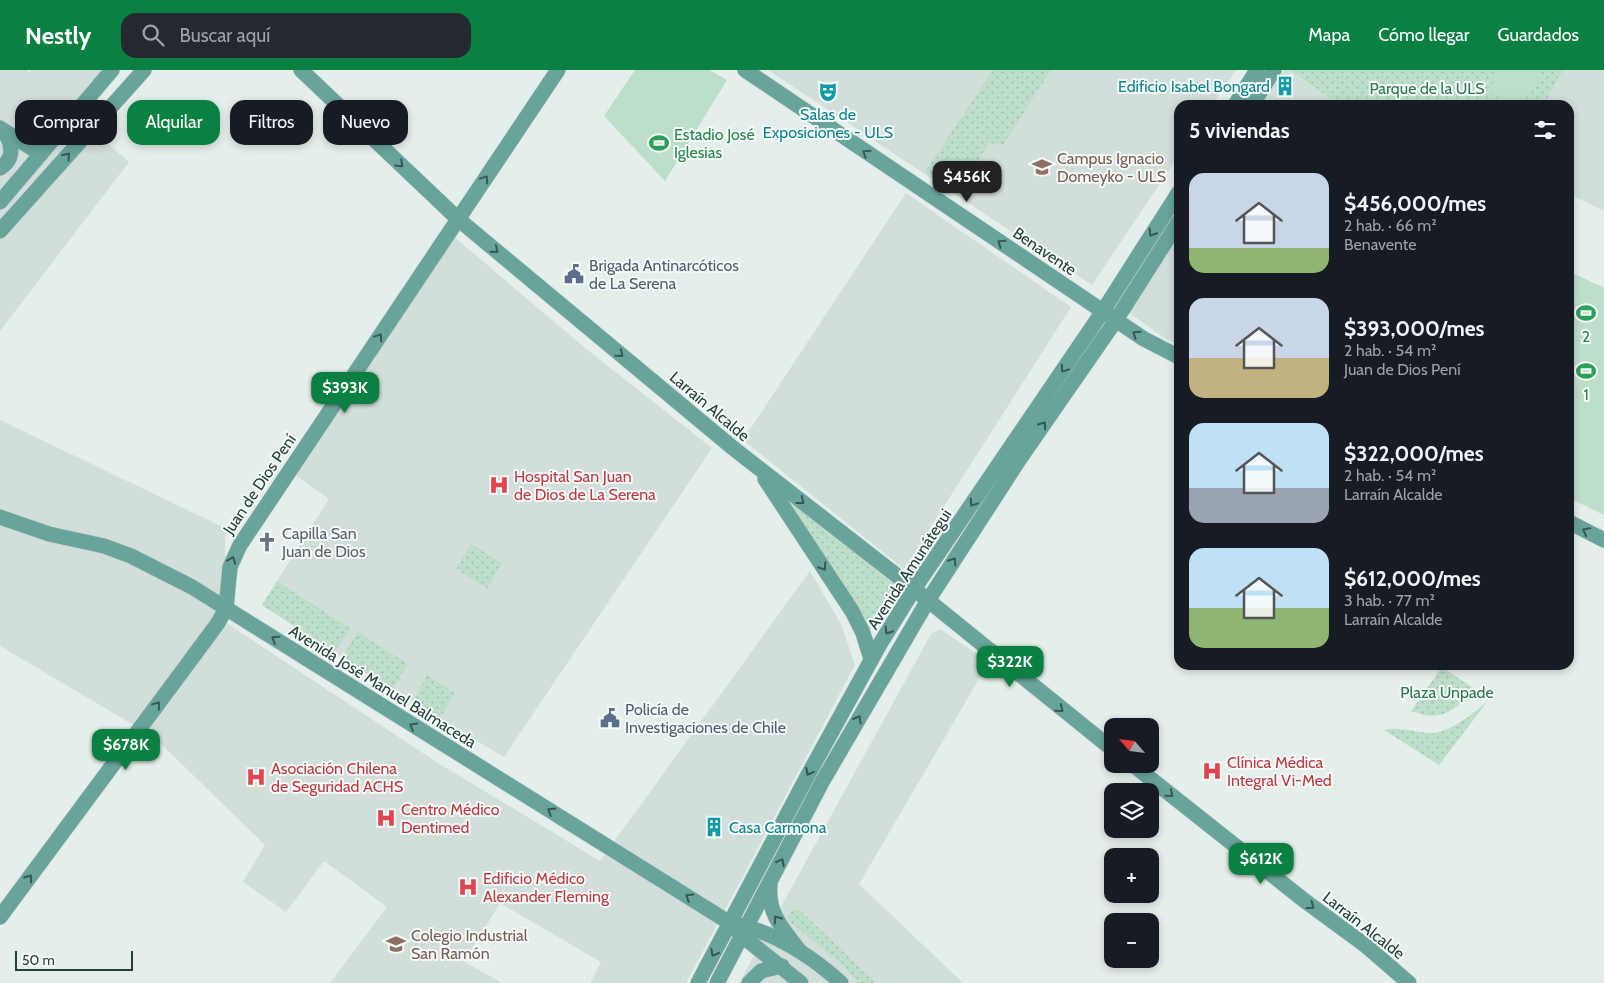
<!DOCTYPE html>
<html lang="es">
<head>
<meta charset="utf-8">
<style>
	body { margin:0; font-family:Cabin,sans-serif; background:#242831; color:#f1f3f6; height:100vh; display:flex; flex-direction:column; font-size:19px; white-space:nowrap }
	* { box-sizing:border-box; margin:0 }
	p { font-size:16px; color:#9ea1a6 }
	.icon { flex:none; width:28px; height:28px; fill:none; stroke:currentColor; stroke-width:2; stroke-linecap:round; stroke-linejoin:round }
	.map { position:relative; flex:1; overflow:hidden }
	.side { position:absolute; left:1174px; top:30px; width:400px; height:570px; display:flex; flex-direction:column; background:#171b24; border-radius:15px; box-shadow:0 2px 8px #0003 }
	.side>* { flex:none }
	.hud { position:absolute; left:15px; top:30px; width:475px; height:45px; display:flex; gap:10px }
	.needle { width:32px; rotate:298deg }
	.controls { position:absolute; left:1104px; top:648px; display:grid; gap:10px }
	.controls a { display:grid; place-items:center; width:55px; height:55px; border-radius:10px; background:#171b24; box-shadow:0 2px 8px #0003; font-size:25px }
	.scale { position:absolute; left:15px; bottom:12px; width:118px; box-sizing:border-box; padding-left:5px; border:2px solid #23403b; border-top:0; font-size:14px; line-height:18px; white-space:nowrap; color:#23403b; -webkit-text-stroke:4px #f5faf8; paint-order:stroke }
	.price { position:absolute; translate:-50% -42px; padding:0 11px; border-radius:10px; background:#0b8043; color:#fff; font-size:16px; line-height:32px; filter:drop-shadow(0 1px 2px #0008) }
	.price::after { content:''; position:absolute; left:50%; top:30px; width:15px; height:11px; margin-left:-8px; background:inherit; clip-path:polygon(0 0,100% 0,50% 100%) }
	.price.current { background:#222; color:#fff }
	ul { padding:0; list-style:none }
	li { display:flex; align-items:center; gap:15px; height:125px; padding:0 15px }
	li span { display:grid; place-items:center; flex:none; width:140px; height:100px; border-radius:15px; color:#555 }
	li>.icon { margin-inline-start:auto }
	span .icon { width:60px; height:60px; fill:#fffc; stroke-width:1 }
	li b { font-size:21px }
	h2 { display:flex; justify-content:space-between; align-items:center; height:60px; padding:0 15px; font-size:21px }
	.chip { padding:0 18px; border-radius:15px; background:#171b24; box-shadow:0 2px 8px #0003; font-size:18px; line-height:45px }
	.chip.current { background:#0b8043; color:#fff }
	header { display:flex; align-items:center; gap:30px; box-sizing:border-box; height:70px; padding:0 25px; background:#0b8043; color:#fff }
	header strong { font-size:24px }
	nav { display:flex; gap:28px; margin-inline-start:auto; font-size:18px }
	.search { width:350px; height:45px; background:#242831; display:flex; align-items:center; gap:12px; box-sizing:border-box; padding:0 18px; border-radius:15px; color:#9ea1a6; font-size:19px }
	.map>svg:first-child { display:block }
	.built { fill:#d2deda }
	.grass { fill:url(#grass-dots) }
	.pitch { fill:#bddfc9 }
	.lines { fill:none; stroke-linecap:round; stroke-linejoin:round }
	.major-casing { stroke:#c1cac8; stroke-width:16 }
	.major { stroke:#68a499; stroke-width:15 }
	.oneway { stroke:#345952 }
	.labels { text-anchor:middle; stroke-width:4; stroke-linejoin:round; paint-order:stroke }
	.culture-label { font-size:16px; fill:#0d838f; stroke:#f5faf8; text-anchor:end }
	.park-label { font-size:16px; fill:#2c784f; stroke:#f5faf8 }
	.leisure-label { font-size:16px; fill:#27864d; stroke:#f5faf8 }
	.education-label { font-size:16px; fill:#785e54; stroke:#f5faf8; text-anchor:start }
	.street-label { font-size:16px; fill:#23403b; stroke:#f5faf8 }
	.service-label { font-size:16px; fill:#4e5e75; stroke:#f5faf8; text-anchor:start }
	.health-label { font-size:16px; fill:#be3a42; stroke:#f5faf8; text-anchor:start }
	.worship-label { font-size:16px; fill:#5b616d; stroke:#f5faf8; text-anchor:start }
</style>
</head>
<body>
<header>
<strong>Nestly</strong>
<div class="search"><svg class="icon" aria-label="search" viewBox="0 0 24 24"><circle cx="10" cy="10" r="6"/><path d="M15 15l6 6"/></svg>Buscar aquí</div>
<nav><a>Mapa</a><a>Cómo llegar</a><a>Guardados</a></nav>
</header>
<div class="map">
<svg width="1604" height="913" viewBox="0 0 1604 913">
	<defs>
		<pattern id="grass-dots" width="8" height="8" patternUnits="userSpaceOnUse" patternTransform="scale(1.25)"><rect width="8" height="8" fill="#bddfc9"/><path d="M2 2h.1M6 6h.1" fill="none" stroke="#a2c0ae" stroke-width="1.8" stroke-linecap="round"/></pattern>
	</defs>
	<rect width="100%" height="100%" fill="#e4eeea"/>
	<!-- built -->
	<g class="built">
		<path d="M0,0H27L29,3L31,0H102L68,40L129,92L0,261Z"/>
		<path d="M768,0H1236L1212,35H1179V85L1092,215Z"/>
		<path d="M1284,0H1604V141L1569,124V35H1261Z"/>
		<path d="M906,123L1071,237L904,499L743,370Z"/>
		<path d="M1179,154V274L1167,270L1121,237Z"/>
		<path d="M453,166L585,278L712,378L504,687L392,620L262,535L329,429L291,402Z"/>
		<path d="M0,350L225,458V552L438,693L600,791L810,501L841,554L855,595L686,913H590L601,892L500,833L464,892L503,913H330L387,837L324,791L286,842L243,812L265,775L154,667L0,576Z"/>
		<path d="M940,559L989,592L859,814L963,913H739L931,564Z"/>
	</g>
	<!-- grass -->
	<g class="grass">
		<path d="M993,0H1051L1003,75L989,73L958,124L925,102Z"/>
		<path d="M1291,0H1563L1544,35H1339Z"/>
		<path d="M775,417L894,514L862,576L831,508Z"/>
		<path d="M471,474L502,493L487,519L456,499Z"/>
		<path d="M277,511L351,559L334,582L262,535Z"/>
		<path d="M358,562L408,594L392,620L342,587Z"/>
		<path d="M1442,597L1473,618C1456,641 1441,653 1411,641Z"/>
		<path d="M427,605L455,623L440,648L412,632Z"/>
		<path d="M1487,632L1439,695L1384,660C1402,656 1415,663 1432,663C1449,663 1474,643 1487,632Z"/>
		<path d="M797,839L803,843L876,913H859L843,896L789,851L788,846L792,841Z"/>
	</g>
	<!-- pitch -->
	<g class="pitch">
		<path d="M635,0H709L727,10L665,111L604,46Z"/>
		<path d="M1501,0H1543L1521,35H1511L1488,20Z"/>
		<path d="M1573,203L1604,218V445L1569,428V211Z"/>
	</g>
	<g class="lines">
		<defs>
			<g id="major">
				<path d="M301,0L458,149L733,378L914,519L1112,679"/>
				<path d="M745,0L1144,269L1179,287"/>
				<path d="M1235,35L1257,0"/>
				<path d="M1252,35L1274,0"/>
				<path d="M0,58L41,84"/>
				<path d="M0,98C15,89 13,73 3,61"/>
				<path d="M0,132L112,0"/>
				<path d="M0,161L144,0"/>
				<path d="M765,409L852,541L863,563L871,589"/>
				<path d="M0,447L49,464L104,476L131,486L192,517L730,853L741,865L801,913"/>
				<path d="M1569,452L1604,470"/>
				<path d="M1132,694L1305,831L1365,875L1409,913"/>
				<path d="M770,815C767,843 783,859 799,880"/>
				<path d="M0,847L218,553L226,538L230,497L240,475L558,0"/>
				<path d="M739,855C776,863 814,888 841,913"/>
				<path d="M698,913L808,705L880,574L914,519L1103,241L1179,122"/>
				<path d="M717,913L822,712L927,532L1019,390L1116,250L1179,151"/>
				<path d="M749,913L761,901L782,896"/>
			</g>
		</defs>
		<!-- major casing -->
		<use href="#major" class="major-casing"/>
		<!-- major -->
		<use href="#major" class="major"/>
	</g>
	<!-- one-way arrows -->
	<defs><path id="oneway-chevron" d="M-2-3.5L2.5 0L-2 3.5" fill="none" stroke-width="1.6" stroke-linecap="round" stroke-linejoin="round" transform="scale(1.25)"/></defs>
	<g class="oneway">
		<use href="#oneway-chevron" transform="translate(866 83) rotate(-146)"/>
		<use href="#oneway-chevron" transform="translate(67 86) rotate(-48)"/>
		<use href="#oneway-chevron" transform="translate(400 94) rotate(44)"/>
		<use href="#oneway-chevron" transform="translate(485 109) rotate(-56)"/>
		<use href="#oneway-chevron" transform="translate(1152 163) rotate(123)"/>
		<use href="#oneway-chevron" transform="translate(1001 173) rotate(-146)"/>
		<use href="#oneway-chevron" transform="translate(495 180) rotate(40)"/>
		<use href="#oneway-chevron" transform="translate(1136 264) rotate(-145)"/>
		<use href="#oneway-chevron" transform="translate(379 267) rotate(-56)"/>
		<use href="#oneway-chevron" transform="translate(620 284) rotate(40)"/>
		<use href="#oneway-chevron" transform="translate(1064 299) rotate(124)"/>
		<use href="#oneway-chevron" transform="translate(1043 355) rotate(-55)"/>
		<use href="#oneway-chevron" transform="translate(801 431) rotate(38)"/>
		<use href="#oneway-chevron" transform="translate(973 433) rotate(124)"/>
		<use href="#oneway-chevron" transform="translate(1586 461) rotate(-152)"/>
		<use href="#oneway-chevron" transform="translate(232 490) rotate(-69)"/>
		<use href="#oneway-chevron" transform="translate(953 491) rotate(-57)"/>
		<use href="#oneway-chevron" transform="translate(823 497) rotate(57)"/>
		<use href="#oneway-chevron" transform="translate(888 561) rotate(122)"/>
		<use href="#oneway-chevron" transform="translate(275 569) rotate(-147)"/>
		<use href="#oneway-chevron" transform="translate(157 635) rotate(-53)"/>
		<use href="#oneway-chevron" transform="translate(1060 639) rotate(39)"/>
		<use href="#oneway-chevron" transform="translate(858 649) rotate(-60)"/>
		<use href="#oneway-chevron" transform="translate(413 656) rotate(-149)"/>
		<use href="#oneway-chevron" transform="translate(809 702) rotate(118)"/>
		<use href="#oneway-chevron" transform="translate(1170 724) rotate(39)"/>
		<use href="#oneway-chevron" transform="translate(551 741) rotate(-148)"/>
		<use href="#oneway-chevron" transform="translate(781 792) rotate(-63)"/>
		<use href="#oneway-chevron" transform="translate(29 808) rotate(-54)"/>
		<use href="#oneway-chevron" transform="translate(689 827) rotate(-148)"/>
		<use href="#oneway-chevron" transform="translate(1311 836) rotate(36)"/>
		<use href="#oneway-chevron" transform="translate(777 849) rotate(-125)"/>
		<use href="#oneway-chevron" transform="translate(714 883) rotate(118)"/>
	</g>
	<!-- icons -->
	<defs>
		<symbol id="building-bare" viewBox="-9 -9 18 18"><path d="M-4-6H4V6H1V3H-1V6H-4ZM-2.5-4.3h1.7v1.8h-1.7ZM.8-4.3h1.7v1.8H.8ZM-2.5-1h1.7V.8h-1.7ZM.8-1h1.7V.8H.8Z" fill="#0f9aa8" stroke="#f5faf8" stroke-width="2.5" paint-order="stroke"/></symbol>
		<symbol id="theatre-bare" viewBox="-9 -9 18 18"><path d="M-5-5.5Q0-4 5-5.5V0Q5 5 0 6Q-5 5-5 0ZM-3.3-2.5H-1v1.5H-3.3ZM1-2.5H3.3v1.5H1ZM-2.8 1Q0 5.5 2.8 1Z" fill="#0f9aa8" stroke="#f5faf8" stroke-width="2.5" paint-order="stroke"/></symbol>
		<symbol id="stadium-bare" viewBox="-9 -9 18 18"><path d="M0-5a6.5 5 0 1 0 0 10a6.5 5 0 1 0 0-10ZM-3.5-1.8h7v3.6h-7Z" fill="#2e9e5b" stroke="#f5faf8" stroke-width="2.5" paint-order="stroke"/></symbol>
		<symbol id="university-bare" viewBox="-9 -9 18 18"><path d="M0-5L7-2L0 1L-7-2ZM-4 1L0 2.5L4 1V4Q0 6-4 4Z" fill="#8d6e63" stroke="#f5faf8" stroke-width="2.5" paint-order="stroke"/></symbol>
		<symbol id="civic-bare" viewBox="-9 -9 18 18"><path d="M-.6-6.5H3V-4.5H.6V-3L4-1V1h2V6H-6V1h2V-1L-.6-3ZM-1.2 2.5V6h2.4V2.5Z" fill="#5c6f8a" stroke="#f5faf8" stroke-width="2.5" paint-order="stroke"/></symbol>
		<symbol id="hospital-bare" viewBox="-9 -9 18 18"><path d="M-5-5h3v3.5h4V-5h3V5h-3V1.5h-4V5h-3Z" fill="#e0444e" stroke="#f5faf8" stroke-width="2.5" paint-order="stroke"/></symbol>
		<symbol id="church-bare" viewBox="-9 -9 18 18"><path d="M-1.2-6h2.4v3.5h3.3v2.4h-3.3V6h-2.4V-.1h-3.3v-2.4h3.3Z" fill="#6b7280" stroke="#f5faf8" stroke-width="2.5" paint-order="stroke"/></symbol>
		<symbol id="school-bare" viewBox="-9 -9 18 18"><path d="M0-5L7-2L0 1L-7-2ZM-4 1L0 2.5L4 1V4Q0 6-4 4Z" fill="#8d6e63" stroke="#f5faf8" stroke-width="2.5" paint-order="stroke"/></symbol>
	</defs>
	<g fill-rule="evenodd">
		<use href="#building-bare" x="1271" y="2" width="28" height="28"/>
		<use href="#theatre-bare" x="814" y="8" width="28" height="28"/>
		<use href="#stadium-bare" x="645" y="59" width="28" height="28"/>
		<use href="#university-bare" x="1028" y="83" width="28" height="28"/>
		<use href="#civic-bare" x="560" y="190" width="28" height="28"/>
		<use href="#stadium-bare" x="1572" y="229" width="28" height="28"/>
		<use href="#stadium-bare" x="1572" y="287" width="28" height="28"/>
		<use href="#hospital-bare" x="485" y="401" width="28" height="28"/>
		<use href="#church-bare" x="253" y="458" width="28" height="28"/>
		<use href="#civic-bare" x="596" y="634" width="28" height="28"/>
		<use href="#hospital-bare" x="1198" y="687" width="28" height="28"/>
		<use href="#hospital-bare" x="242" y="693" width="28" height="28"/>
		<use href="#hospital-bare" x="372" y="734" width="28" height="28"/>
		<use href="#building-bare" x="700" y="743" width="28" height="28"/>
		<use href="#hospital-bare" x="454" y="803" width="28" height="28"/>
		<use href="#school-bare" x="382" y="860" width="28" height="28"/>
	</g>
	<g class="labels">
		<!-- culture labels -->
		<g class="culture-label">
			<text x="1270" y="22">Edificio Isabel Bongard</text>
			<text x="828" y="50" text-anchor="middle">Salas de<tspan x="828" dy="18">Exposiciones - ULS</tspan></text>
			<text x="729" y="763" text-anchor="start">Casa Carmona</text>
		</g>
		<!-- park labels -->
		<g class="park-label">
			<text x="1427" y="24">Parque de la ULS</text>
			<text x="1447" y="628">Plaza Unpade</text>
		</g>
		<!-- leisure labels -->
		<g class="leisure-label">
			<text x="674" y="70" text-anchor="start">Estadio José<tspan x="674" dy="18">Iglesias</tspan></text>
			<text x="1586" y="272">2</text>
			<text x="1586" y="330">1</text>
		</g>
		<!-- education labels -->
		<g class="education-label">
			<text x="1057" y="94">Campus Ignacio<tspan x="1057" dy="18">Domeyko - ULS</tspan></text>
			<text x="411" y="871">Colegio Industrial<tspan x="411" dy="18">San Ramón</tspan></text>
		</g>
		<!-- street labels -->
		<g class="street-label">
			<text transform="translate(1045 181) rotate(34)" y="6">Benavente</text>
			<text transform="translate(710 336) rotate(40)" y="6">Larraín Alcalde</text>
			<text transform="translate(259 414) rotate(-56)" y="6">Juan de Dios Pení</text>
			<text transform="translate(909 499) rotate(-57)" y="6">Avenida Amunátegui</text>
			<text transform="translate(383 616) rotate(32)" y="6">Avenida José Manuel Balmaceda</text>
			<text transform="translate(1364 855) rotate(38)" y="6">Larraín Alcalde</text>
		</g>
		<!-- service labels -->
		<g class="service-label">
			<text x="589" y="201">Brigada Antinarcóticos<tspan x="589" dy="18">de La Serena</tspan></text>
			<text x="625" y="645">Policía de<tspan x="625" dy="18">Investigaciones de Chile</tspan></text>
		</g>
		<!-- health labels -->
		<g class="health-label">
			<text x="514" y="412">Hospital San Juan<tspan x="514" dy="18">de Dios de La Serena</tspan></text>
			<text x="1227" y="698">Clínica Médica<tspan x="1227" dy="18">Integral Vi-Med</tspan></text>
			<text x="271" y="704">Asociación Chilena<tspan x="271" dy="18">de Seguridad ACHS</tspan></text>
			<text x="401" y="745">Centro Médico<tspan x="401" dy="18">Dentimed</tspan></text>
			<text x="483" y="814">Edificio Médico<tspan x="483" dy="18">Alexander Fleming</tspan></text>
		</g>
		<!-- worship labels -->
		<g class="worship-label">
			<text x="282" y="469">Capilla San<tspan x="282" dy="18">Juan de Dios</tspan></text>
		</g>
	</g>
</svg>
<div class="controls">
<a><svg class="needle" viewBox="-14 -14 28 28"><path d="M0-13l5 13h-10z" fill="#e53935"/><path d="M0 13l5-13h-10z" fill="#9ea1a6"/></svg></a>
<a><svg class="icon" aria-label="layers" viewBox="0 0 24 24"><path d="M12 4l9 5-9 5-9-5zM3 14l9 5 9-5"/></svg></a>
<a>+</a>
<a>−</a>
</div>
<div class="scale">50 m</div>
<b class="price current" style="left:967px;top:133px">$456K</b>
<b class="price" style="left:345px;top:344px">$393K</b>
<b class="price" style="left:1010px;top:618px">$322K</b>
<b class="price" style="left:126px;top:701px">$678K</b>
<b class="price" style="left:1261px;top:815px">$612K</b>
<div class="hud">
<a class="chip">Comprar</a>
<a class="chip current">Alquilar</a>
<a class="chip">Filtros</a>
<a class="chip">Nuevo</a>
</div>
<section class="side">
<h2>5 viviendas<svg class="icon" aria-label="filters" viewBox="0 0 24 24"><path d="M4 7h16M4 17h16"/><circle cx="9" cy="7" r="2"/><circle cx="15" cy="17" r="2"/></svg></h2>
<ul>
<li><span style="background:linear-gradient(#c9d6e8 75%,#8fb573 0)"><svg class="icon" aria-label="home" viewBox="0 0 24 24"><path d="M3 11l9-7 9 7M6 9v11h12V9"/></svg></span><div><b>$456,000/mes</b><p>2 hab. · 66 m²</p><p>Benavente</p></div></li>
<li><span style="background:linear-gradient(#c9d6e8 60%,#c2b280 0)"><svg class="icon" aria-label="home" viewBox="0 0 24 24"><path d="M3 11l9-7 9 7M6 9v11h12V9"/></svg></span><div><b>$393,000/mes</b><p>2 hab. · 54 m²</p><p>Juan de Dios Pení</p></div></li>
<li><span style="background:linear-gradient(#bfe0f5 65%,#9aa5b1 0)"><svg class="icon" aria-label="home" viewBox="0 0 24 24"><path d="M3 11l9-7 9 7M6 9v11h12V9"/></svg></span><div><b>$322,000/mes</b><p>2 hab. · 54 m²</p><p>Larraín Alcalde</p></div></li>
<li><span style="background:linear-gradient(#bfe0f5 60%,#8fb573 0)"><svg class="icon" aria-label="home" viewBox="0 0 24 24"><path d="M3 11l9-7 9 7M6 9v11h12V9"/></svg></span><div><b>$612,000/mes</b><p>3 hab. · 77 m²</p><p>Larraín Alcalde</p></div></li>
</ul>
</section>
</div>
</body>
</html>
